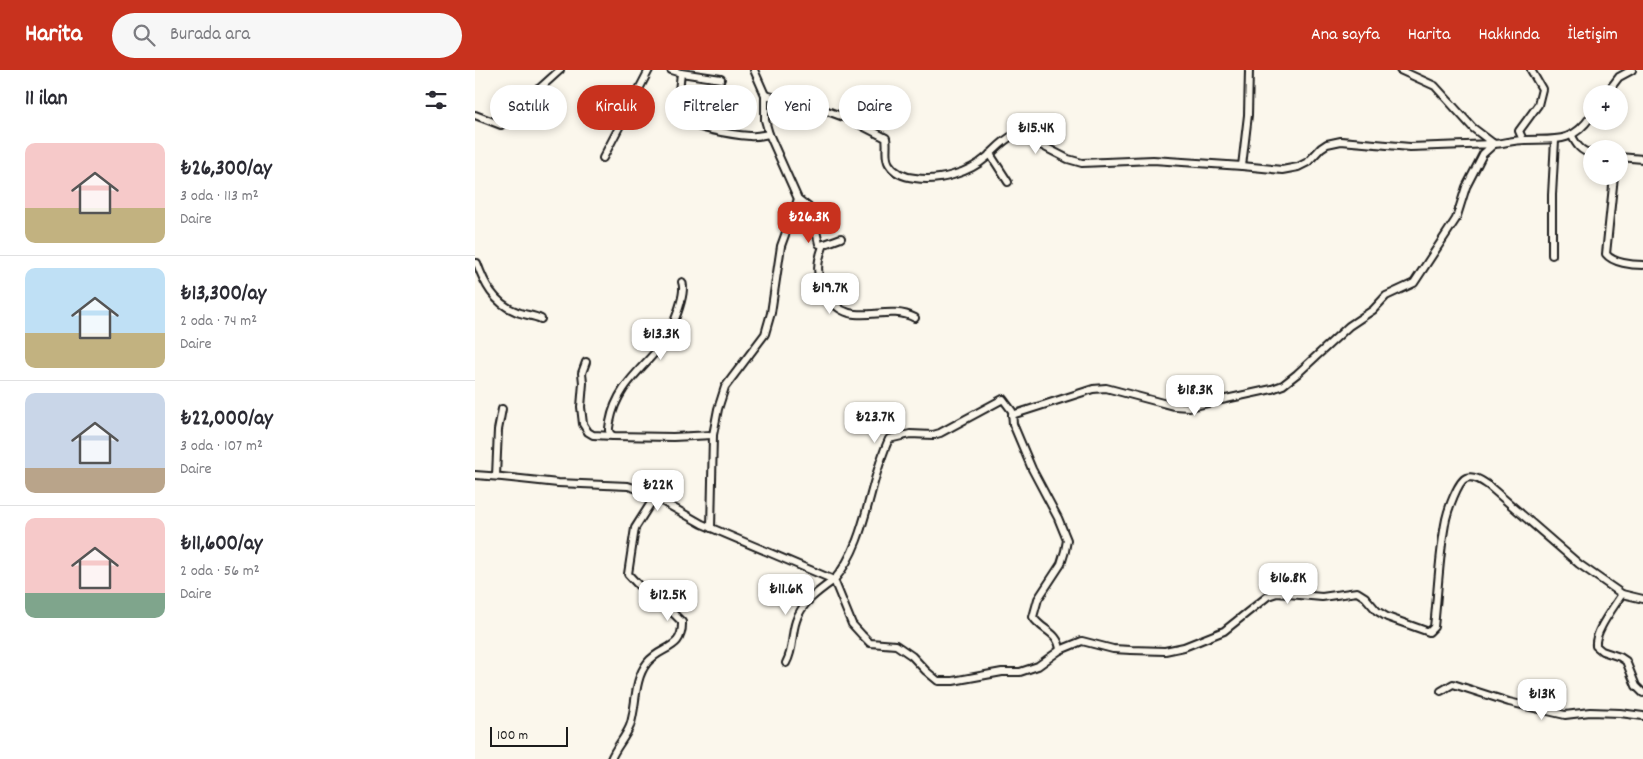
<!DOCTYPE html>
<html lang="tr">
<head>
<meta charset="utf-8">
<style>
	body { margin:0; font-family:Dekko,sans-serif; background:#f7f7f7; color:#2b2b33; height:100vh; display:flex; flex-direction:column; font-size:19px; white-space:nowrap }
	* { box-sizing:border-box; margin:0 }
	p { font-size:16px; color:#7c7c81 }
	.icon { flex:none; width:28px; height:28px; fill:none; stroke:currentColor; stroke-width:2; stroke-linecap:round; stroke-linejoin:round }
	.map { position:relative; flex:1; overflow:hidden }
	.drawer { display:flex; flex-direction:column; background:#fff; width:475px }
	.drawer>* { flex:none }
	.guide { position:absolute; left:15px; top:15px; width:475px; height:45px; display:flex; gap:10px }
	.controls { position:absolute; left:1108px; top:15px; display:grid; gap:10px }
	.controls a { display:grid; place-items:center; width:45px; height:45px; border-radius:50%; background:#fff; box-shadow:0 2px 8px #0003; font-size:25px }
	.scale { position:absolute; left:15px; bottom:12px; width:78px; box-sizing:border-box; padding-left:5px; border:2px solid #1c1c1c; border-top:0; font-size:14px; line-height:18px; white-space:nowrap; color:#1c1c1c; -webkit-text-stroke:4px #fbf7ec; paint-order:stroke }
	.price { position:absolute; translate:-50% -42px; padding:0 11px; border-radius:10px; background:#fff; color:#222; font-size:16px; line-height:32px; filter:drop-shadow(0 1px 2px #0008) }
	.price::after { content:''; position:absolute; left:50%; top:30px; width:15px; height:11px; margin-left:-8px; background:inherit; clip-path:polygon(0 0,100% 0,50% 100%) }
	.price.selected { background:#c8321e; color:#fff }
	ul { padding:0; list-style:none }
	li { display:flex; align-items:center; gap:15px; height:125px; padding:0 25px }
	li+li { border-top:1px solid #e1e1e2 }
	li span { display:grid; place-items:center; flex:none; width:140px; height:100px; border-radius:10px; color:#555 }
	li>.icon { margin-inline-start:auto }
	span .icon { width:60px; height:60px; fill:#fffc; stroke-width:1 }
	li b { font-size:21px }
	h2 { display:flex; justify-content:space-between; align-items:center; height:60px; padding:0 25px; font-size:21px }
	.pill { padding:0 18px; border-radius:22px; background:#fff; box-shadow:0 2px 8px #0003; font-size:18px; line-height:45px }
	.pill.selected { background:#c8321e; color:#fff }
	header { display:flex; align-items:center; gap:30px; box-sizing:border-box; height:70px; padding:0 25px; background:#c8321e; color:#fff }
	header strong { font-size:24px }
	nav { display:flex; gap:28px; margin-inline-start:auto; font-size:18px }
	.search { width:350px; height:45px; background:#f7f7f7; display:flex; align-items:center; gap:12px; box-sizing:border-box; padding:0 18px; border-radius:28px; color:#7c7c81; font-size:19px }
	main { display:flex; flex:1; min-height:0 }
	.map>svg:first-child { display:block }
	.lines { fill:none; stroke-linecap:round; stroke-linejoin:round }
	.street-casing { stroke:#1c1c1c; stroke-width:10 }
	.street { stroke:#fbf7ec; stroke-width:6 }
</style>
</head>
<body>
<header>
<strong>Harita</strong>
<div class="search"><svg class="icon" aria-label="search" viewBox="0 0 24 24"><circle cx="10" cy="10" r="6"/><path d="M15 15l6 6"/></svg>Burada ara</div>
<nav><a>Ana sayfa</a><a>Harita</a><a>Hakkında</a><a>İletişim</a></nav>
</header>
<main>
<section class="drawer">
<h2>11 ilan<svg class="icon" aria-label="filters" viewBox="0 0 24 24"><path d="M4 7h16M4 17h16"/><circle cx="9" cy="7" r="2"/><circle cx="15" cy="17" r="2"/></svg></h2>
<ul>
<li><span style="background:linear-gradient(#f6c9c9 65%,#c2b280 0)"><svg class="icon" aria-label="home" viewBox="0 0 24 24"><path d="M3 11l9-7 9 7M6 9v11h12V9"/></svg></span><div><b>₺26,300/ay</b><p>3 oda · 113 m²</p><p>Daire</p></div></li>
<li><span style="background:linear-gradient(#bfe0f5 65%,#c2b280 0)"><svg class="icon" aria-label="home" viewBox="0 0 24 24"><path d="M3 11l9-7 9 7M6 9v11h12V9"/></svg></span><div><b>₺13,300/ay</b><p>2 oda · 74 m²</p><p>Daire</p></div></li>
<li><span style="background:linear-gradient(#c9d6e8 75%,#b9a48a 0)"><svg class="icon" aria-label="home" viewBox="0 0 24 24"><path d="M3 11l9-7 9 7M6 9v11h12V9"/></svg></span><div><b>₺22,000/ay</b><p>3 oda · 107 m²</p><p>Daire</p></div></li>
<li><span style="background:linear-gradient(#f6c9c9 75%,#7fa58c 0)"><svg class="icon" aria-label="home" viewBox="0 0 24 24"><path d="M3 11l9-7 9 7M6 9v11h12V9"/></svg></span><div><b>₺11,600/ay</b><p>2 oda · 56 m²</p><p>Daire</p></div></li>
</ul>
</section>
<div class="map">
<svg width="1168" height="689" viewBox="0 0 1168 689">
	<rect width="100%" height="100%" fill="#fbf7ec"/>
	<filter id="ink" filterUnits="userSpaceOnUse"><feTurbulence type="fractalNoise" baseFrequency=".02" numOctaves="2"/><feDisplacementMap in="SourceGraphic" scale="10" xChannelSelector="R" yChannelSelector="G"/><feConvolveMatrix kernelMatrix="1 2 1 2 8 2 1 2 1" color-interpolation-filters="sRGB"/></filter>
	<g filter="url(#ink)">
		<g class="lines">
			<defs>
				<g id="street">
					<path d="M196,0L206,3C205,14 201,36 206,46C212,58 260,65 275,66C281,67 288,65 294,64"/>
					<path d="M279,0L290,25V50L294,64L323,129L336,139L344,174L347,175L366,168"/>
					<path d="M925,0L960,16L998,58L1019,74C1029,73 1040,70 1050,70C1080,69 1097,74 1116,46"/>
					<path d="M206,3L246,9"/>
					<path d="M1131,24L1144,7L1157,0"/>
					<path d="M290,25L344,38L374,49L411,68C413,77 409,86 414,94C420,104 430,107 440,108C463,112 494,103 512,87C521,79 528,70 539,65L562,73L593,89L607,93L678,90L767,96L773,45L774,0"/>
					<path d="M0,45L26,55L29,53L39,36L48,25L65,18L85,0"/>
					<path d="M1097,66C1101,74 1106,82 1116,83"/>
					<path d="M1048,70L1044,61L1063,35L1067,19L1056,0"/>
					<path d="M515,84L533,112"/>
					<path d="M1144,87L1168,89"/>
					<path d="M128,88L174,0"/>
					<path d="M1139,106L1131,184C1138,193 1157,195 1168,195"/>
					<path d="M349,174C342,191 340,205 350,222C374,264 408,231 440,248"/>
					<path d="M1077,185V125L1080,70"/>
					<path d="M0,193H2C9,213 19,233 40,241C48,245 58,245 66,249"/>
					<path d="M207,212C212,224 196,262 188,273C167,300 142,315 135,352C134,358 132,362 138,366L198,367L238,365"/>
					<path d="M111,292L107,303L108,313L106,337L108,354L113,362L118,365L138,366"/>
					<path d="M537,345L618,319L631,318L699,336L714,337L797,319L808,315L822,304L874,256L898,240L911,226L939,213L981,149L991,117L1008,84L1019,74L935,77L866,71L852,74L846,78L833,92L823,97L807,100L767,96"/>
					<path d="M0,405L27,407L83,413L153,416L169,421L227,454L359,510C392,472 393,414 414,369L435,364L458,365L465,363L528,329L537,341L538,354L557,399L583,448L592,470L590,481L586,494L563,529L558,547C567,561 584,562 585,580"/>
					<path d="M21,406L23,360L27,339"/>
					<path d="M236,458L238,365L243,339L250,317L290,264L296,243L306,176L323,129"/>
					<path d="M1147,524C1139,537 1119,562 1121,576L1127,581L1145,587L1151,591L1161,616L1168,623"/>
					<path d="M311,593C319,579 316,565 321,551C326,533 345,520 359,510L377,554L387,565L395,573L421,575L437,586L451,601L463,611H478L527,602H545L563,596L585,580L607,571L638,579L656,580L690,581L709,577L749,561L793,526L802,523L847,527L882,522L890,527L902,541L912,547L954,562L959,557C963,522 964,483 971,449C973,440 983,411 991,408C999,405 1007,411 1013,415L1104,494L1147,524L1168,529"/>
					<path d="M966,621L978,614L1034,632L1090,645L1115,642L1145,643L1168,646"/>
					<path d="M136,689C141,677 150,668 155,656C162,636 158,611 172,593C186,575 208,581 207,552L188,533L166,518L153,504L160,458L179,428"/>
				</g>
			</defs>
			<!-- street casing -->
			<use href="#street" class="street-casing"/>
			<!-- street -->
			<use href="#street" class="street"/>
		</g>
	</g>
</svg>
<div class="controls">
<a>+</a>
<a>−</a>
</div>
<div class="scale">100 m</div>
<b class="price" style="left:561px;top:85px">₺15.4K</b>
<b class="price selected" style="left:334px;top:174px">₺26.3K</b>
<b class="price" style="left:355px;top:245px">₺19.7K</b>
<b class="price" style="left:186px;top:291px">₺13.3K</b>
<b class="price" style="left:720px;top:347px">₺18.3K</b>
<b class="price" style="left:400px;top:374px">₺23.7K</b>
<b class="price" style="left:183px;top:442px">₺22K</b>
<b class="price" style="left:813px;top:535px">₺16.8K</b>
<b class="price" style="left:311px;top:546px">₺11.6K</b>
<b class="price" style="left:193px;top:552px">₺12.5K</b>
<b class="price" style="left:1067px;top:651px">₺13K</b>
<div class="guide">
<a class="pill">Satılık</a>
<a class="pill selected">Kiralık</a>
<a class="pill">Filtreler</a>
<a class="pill">Yeni</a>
<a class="pill">Daire</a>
</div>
</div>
</main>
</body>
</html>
